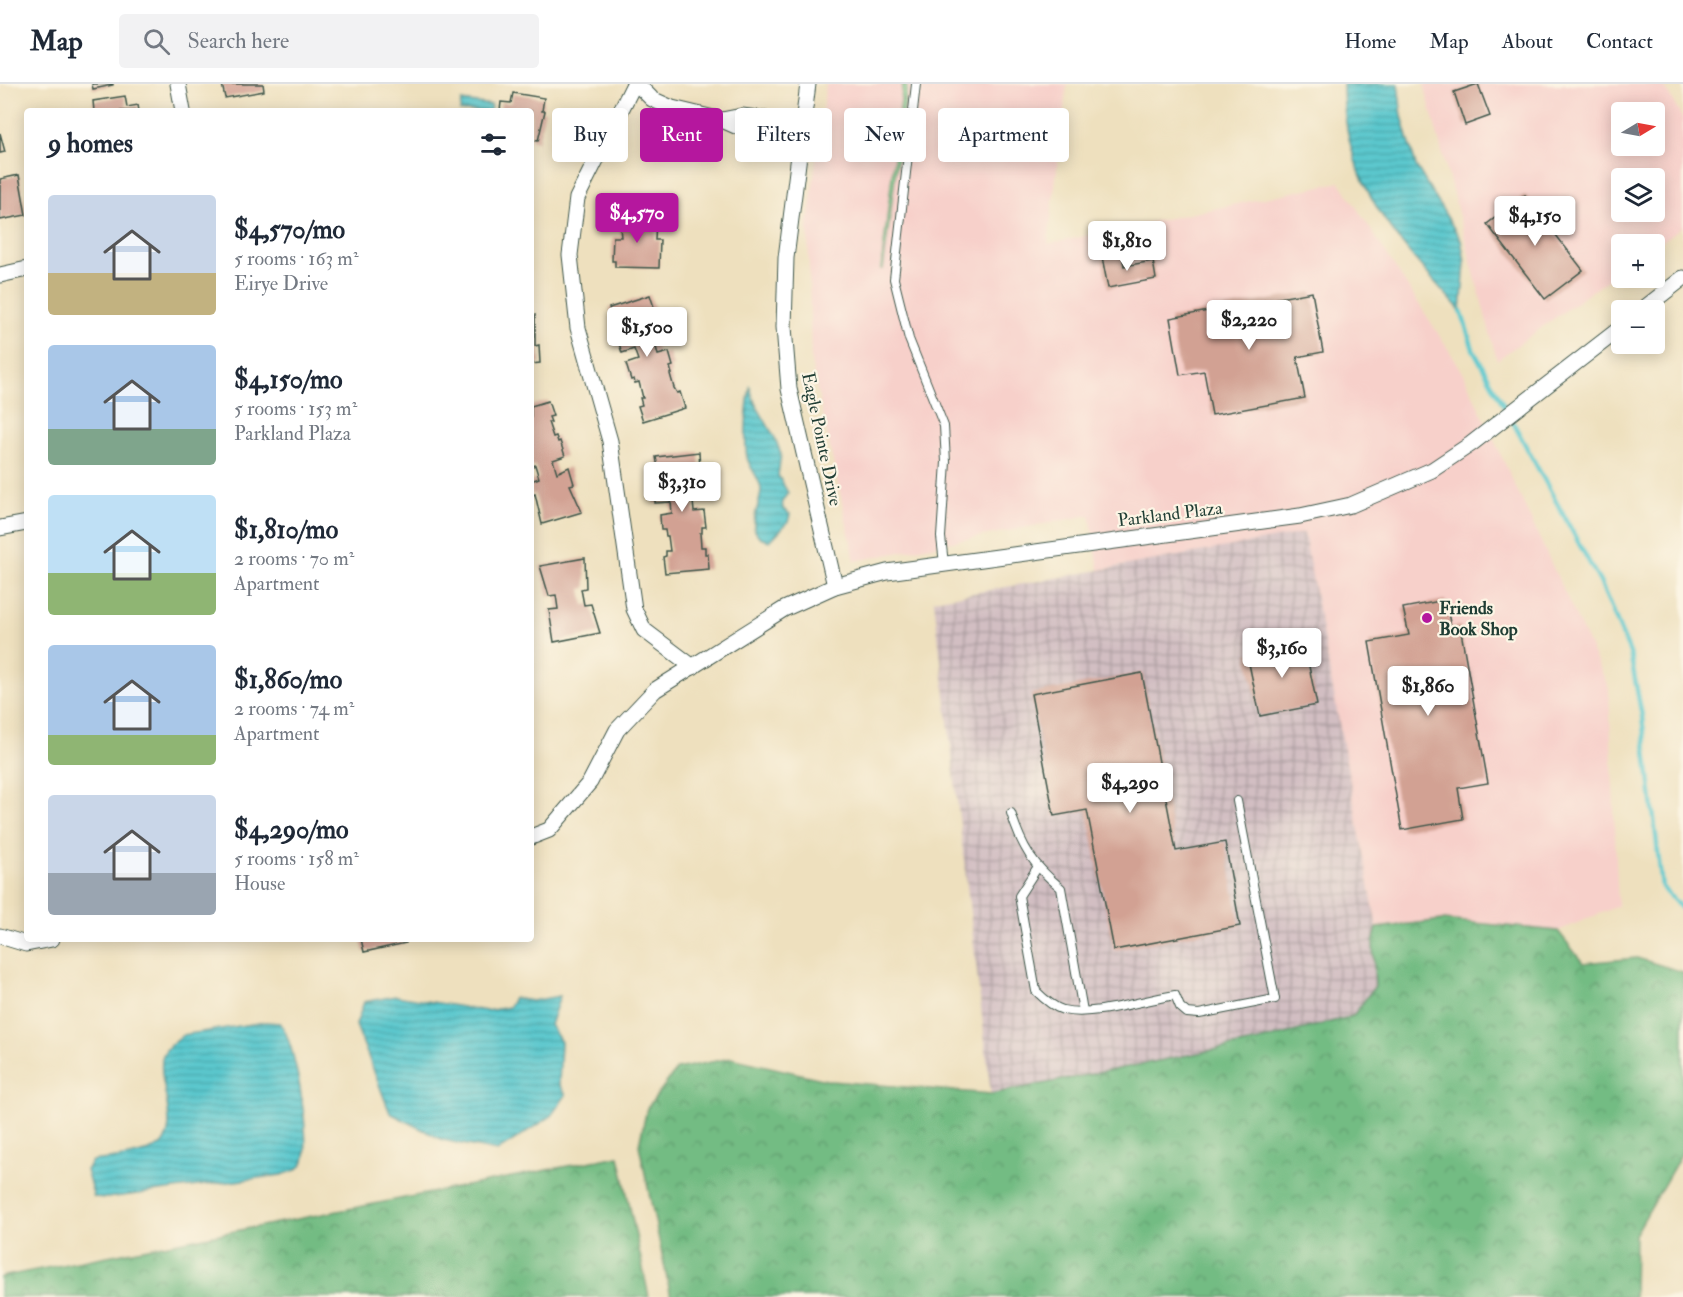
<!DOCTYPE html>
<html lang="en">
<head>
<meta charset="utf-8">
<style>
	body { margin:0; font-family:"IM FELL Double Pica",serif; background:#f2f2f3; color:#1f2937; height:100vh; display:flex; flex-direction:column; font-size:22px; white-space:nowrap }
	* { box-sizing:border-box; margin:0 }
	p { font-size:20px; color:#747a83 }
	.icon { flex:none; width:33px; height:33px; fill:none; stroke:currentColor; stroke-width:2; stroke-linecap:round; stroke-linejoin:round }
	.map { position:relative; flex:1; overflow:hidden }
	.sheet { position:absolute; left:24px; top:24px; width:510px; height:834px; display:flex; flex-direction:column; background:#fff; border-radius:6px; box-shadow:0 3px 15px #0003 }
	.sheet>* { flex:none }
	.hud { position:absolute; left:552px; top:24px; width:570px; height:54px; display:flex; gap:12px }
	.needle { width:39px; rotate:80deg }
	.tools { position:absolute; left:1611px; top:18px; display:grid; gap:12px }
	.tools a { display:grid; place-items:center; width:54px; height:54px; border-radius:6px; background:#fff; box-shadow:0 3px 15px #0003; font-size:30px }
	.price { position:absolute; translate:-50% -51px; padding:0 14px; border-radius:6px; background:#fff; color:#222; font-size:20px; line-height:39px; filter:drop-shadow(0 2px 3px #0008) }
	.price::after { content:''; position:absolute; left:50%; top:36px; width:18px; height:14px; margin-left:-9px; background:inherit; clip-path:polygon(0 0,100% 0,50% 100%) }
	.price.current { background:#b5179e; color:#fff }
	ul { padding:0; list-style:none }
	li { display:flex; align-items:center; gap:18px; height:150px; padding:0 24px }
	li span { display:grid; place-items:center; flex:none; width:168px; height:120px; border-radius:6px; color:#555 }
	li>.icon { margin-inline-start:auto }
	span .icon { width:72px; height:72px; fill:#fffc; stroke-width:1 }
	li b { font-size:26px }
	h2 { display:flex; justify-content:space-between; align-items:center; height:72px; padding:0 24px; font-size:26px }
	.pill { padding:0 21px; border-radius:6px; background:#fff; box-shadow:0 3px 15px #0003; font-size:21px; line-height:54px }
	.pill.current { background:#b5179e; color:#fff }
	header { display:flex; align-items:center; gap:36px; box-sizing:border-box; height:84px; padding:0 30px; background:#fff; border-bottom:2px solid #e0e1e3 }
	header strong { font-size:28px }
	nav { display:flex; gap:33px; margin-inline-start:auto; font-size:21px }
	.search { width:420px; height:54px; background:#f2f2f3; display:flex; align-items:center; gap:15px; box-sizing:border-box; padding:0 21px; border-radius:6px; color:#747a83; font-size:22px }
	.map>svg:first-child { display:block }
	.built { fill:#f7d0ca; fill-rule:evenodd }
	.industrial { fill:url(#industrial-grid) }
	.grass { fill:url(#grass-dots); stroke:#578d68; stroke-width:1.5 }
	.forest { fill:url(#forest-crowns); stroke:#497c5c; stroke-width:1.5 }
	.water { fill:url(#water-rules); stroke:#3d8281; stroke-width:1.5 }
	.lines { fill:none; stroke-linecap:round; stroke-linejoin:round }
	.stream { stroke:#5bc8ce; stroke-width:4.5 }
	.building { fill:#d2a193 }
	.service-casing { stroke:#3e5549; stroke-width:10 }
	.minor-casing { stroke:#3e5549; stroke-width:17 }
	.service { stroke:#fff; stroke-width:8 }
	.minor { stroke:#fff; stroke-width:15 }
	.poi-dot { fill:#b5179e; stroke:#fcf5e5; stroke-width:2 }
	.labels { text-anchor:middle; stroke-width:4.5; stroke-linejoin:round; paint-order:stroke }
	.street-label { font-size:18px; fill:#1f3d34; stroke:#fcf5e5 }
	.poi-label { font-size:18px; font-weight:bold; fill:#1f3d34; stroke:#fcf5e5; text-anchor:start }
</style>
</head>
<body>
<header>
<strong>Map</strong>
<div class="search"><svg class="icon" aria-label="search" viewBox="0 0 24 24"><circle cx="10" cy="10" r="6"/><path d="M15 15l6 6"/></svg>Search here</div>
<nav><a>Home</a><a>Map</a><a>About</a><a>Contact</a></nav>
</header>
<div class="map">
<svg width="1683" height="1213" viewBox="0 0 1683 1213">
	<defs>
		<pattern id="industrial-grid" width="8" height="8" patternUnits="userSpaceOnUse" patternTransform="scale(1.5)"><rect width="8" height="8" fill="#d2bec2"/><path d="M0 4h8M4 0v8" fill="none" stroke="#aa9c9e"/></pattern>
		<pattern id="grass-dots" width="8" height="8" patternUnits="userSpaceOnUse" patternTransform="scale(1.5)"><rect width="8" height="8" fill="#8fdd9b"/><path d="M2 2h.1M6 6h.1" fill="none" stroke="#74b47f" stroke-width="1.8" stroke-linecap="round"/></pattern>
		<pattern id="forest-crowns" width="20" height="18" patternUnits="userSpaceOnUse" patternTransform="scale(1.5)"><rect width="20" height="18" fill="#73bc83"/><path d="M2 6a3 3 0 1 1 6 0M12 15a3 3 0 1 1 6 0" fill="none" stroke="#5e9a6c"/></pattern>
		<pattern id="water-rules" width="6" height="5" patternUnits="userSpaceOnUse" patternTransform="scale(1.5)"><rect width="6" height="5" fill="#5bc8ce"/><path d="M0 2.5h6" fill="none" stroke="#4ba4a8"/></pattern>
	</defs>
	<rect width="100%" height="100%" fill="#fcf5e5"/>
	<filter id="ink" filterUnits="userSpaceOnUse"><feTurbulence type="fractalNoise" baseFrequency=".0167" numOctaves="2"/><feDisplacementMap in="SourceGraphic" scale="12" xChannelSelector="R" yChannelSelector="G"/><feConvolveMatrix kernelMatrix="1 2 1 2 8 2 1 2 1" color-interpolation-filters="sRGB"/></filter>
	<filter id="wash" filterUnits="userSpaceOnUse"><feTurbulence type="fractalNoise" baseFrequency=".008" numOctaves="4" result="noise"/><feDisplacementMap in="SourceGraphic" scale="24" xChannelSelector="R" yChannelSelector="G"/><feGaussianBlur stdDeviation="1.35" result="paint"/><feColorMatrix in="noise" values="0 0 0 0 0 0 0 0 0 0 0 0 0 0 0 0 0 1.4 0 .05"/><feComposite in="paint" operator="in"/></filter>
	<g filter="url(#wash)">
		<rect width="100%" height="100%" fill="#eee0be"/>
		<!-- built -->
		<g class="built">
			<path d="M826,0H1067L1048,160L1340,98L1461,285L1609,604L1618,822L1558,847L1443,836L1377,844L1304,450L1099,486L1090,431L855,477L811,278L808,138Z"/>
			<path d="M1424,0H1663L1683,35V142L1655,163L1622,160L1621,186L1497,276ZM1622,28H1654V62H1622ZM1622,94H1654V128H1622Z"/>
		</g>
		<!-- industrial -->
		<path class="industrial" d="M1304,449L1377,844L1373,859L1375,902L1353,932L1259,957L991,1010L934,516Z"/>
		<!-- grass -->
		<path class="grass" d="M903,0H907L883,185H881Z"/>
		<!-- forest -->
		<g class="forest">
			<path d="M1443,836L1558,847L1583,879L1637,874L1683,888V1067L1635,1151L1634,1213H671L639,1061L647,1024L677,985L731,974L831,997L991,1010L1259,957L1353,932L1375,902L1373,859L1377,844Z"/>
			<path d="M619,1072L649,1213H0V1193Z"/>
		</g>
		<!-- water -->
		<g class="water">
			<path d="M1343,0H1398L1402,32L1416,82L1461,156L1465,178L1461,227C1397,156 1343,102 1343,0Z"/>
			<path d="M461,17L491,21L490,27H460Z"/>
			<path d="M750,304L755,319L775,354L781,370L778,391L788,409L782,417L783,425L790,430L788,438L770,457C741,450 760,425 761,407C762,396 749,384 747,373C744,358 747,319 750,304Z"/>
			<path d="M396,912L486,927L509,923L514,914L532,917L560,912L550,941L561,958L559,1000L566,1011L550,1033L497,1067L443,1056L390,1029L356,941L364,918Z"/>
			<path d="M265,938L280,939C295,956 311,1054 304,1077C301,1086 290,1088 281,1091L107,1114L94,1113L86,1086L92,1077C112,1074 137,1073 156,1064C185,1050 155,996 163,971C166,963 176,956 183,951Z"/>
		</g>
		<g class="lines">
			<!-- stream -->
			<path class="stream" d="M1461,227L1473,265L1601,500L1630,569L1642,632L1662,803L1683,826"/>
		</g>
		<g id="blocks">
			<!-- building -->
			<g class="building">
				<path d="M92,0H113V1L93,5Z"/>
				<path d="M222,0H263L264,7L225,14Z"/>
				<path d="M1478,0L1490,32L1465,41L1454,8Z"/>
				<path d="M513,9L544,14L542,27H545L538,57L531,56V27H500L501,18L511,19Z"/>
				<path d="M125,12L127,23L138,21L139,27H94L93,17Z"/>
				<path d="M0,49L5,68L0,69Z"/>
				<path d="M19,91L26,131L0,136V95Z"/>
				<path d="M1525,111L1583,186L1545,215L1487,140Z"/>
				<path d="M619,134L656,135L655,156H660L659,184L615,183V177H612L613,153H621Z"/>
				<path d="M1122,170L1124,182L1153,177L1156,195L1108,204L1102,173Z"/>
				<path d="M1312,208L1323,268L1297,273L1305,314L1212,331L1204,287L1180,291L1170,234Z"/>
				<path d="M650,211L655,226L651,228L655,242L659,241L664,256L655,259L658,271L669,268L673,282L670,283L672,290H670L674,304L677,309L680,308L685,324L643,337L638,322L642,321L640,314H643L639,298L635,299L634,295L631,296L626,280L638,276L634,265L622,269L617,253L621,252L609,224Z"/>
				<path d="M535,231V262L539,261L540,279L531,280V232Z"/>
				<path d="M548,317L553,332L549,333L551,338H548L553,353L556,352L558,358L560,357L565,372L553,376L557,389L569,383L574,400L570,401L582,428L542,440L535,410L532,411L531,407V397L539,394L535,381L531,383V322Z"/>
				<path d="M699,368L700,386H697L698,398H701L703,416L693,417L694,428L704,427L706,443H702V449H700L701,463H705V470H708L709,485L665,489L663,473L666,472V467H670L668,452H666L665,446H661L660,431L672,429L671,418L655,419V412L659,411L658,405H662L656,373Z"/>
				<path d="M585,474L586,504L581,505L584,521L591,520L600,549L554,558L549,526L558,525L556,511L549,512L540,482Z"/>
				<path d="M1445,516L1451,543L1460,542L1488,699L1458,704L1463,735L1402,746L1369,558L1409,551L1403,524Z"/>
				<path d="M1304,558L1317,621L1260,632L1247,570Z"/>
				<path d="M1142,589L1176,767L1225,758L1240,842L1114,866L1087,726L1054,732L1031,610Z"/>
				<path d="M361,855H405L406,859L364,868Z"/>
			</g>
		</g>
	</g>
	<g filter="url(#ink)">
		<use href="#blocks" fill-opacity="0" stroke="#3e5549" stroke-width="1.5"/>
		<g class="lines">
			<defs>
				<g id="service">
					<path d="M916,0L894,195L909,255L944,342L946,378L941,453L944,480"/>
					<path d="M1011,729C1022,764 1033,781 1061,804L1083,927"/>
					<path d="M1037,784L1019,812L1036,907C1044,915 1053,923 1063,926C1093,933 1144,916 1175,911L1180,923L1187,929L1199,930L1275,915L1237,717"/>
				</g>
				<g id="minor">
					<path d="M178,0L183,27"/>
					<path d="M634,0L577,114L570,171L578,244L610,357L634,525L644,546L693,583"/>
					<path d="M637,0L652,15L672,24L722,36L740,44L801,54"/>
					<path d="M808,0L786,174L784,243L789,305L835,502"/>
					<path d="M722,36L742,32L802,40"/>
					<path d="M0,191L27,185"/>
					<path d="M1642,226L1683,194"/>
					<path d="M0,444L27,439"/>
					<path d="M531,753L549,746L590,698L617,646L655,606L784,525L835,502L887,488L1300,432L1351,421L1432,386L1471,360L1622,243"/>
					<path d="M0,852L26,860L52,855"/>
				</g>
			</defs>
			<!-- service casing -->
			<use href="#service" class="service-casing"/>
			<!-- minor casing -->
			<use href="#minor" class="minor-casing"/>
			<!-- service -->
			<use href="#service" class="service"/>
			<!-- minor -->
			<use href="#minor" class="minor"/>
		</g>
	</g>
	<!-- markers -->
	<circle class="poi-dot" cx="1427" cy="534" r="6"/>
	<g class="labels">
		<!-- street labels -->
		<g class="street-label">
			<text transform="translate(822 355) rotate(78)" y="6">Eagle Pointe Drive</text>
			<text transform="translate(1170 430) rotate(-7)" y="6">Parkland Plaza</text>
		</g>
		<!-- poi labels -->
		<g class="poi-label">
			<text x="1439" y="530">Friends<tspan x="1439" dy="21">Book Shop</tspan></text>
		</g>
	</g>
</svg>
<div class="tools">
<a><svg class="needle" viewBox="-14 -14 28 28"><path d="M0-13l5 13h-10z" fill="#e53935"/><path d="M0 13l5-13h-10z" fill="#747a83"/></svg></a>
<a><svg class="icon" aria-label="layers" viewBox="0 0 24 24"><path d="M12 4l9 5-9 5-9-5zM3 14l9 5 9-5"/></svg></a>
<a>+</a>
<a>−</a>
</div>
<b class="price current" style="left:637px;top:160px">$4,570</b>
<b class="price" style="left:1535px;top:163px">$4,150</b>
<b class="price" style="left:1127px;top:188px">$1,810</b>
<b class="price" style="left:1249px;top:267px">$2,220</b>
<b class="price" style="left:647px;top:274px">$1,500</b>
<b class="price" style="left:682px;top:429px">$3,310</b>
<b class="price" style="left:1282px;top:595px">$3,160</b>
<b class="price" style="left:1428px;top:633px">$1,860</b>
<b class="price" style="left:1130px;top:730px">$4,290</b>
<div class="hud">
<a class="pill">Buy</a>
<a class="pill current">Rent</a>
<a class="pill">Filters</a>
<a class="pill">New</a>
<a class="pill">Apartment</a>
</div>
<section class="sheet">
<h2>9 homes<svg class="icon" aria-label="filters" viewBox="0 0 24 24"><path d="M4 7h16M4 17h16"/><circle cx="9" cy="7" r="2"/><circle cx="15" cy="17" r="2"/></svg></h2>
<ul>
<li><span style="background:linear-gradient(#c9d6e8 65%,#c2b280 0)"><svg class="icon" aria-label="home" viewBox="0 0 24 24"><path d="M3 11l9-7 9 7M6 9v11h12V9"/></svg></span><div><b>$4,570/mo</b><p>5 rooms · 163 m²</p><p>Eirye Drive</p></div></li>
<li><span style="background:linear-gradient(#a9c7e8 70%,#7fa58c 0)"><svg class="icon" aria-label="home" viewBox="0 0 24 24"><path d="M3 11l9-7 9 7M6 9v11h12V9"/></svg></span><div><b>$4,150/mo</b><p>5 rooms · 153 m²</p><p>Parkland Plaza</p></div></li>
<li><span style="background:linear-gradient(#bfe0f5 65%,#8fb573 0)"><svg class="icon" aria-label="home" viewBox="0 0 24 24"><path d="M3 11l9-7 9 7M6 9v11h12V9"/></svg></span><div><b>$1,810/mo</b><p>2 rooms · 70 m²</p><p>Apartment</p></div></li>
<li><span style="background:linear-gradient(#a9c7e8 75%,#8fb573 0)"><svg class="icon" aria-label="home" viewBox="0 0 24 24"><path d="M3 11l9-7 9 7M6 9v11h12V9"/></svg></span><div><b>$1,860/mo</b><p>2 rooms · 74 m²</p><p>Apartment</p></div></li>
<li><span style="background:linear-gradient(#c9d6e8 65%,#9aa5b1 0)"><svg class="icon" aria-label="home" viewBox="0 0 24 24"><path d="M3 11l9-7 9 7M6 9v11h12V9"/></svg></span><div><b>$4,290/mo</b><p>5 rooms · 158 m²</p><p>House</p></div></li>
</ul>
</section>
</div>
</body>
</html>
